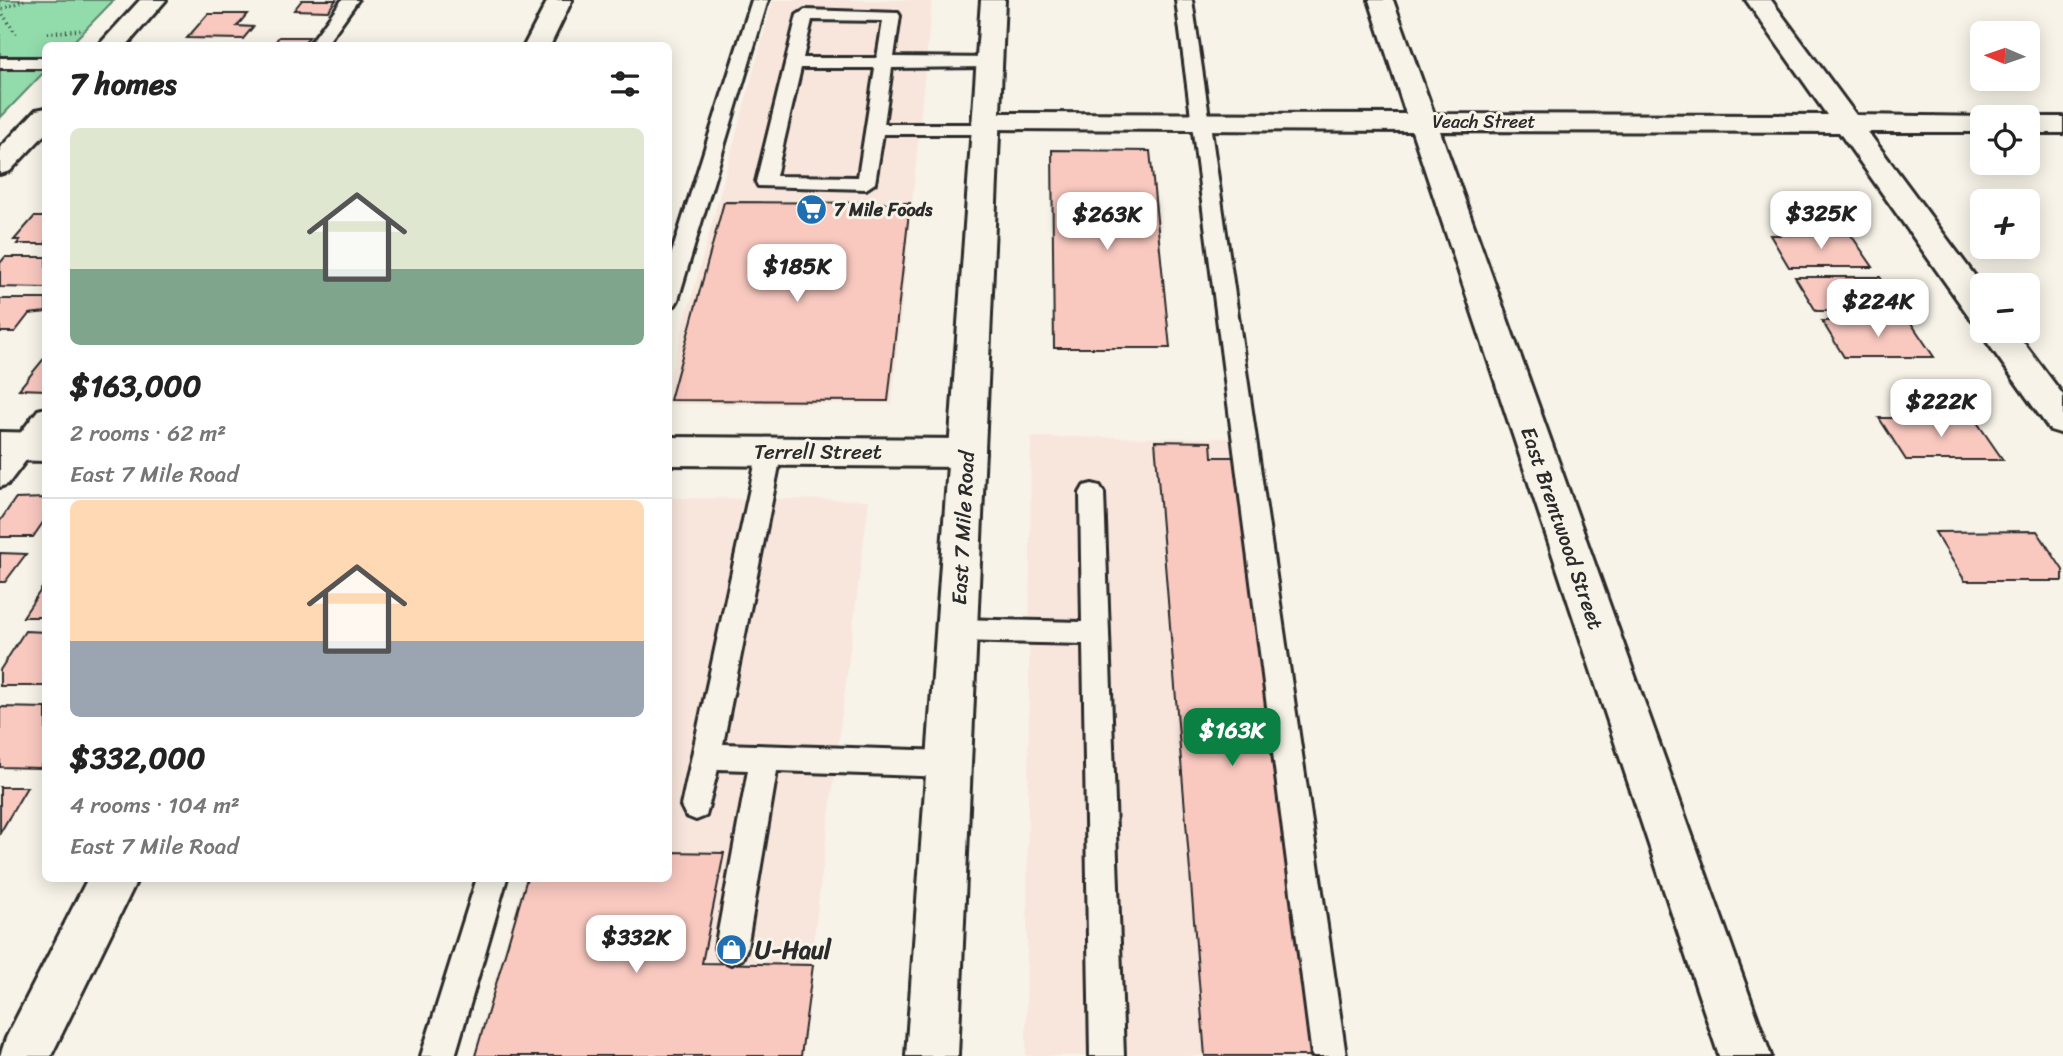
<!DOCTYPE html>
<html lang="en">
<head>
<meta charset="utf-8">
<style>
	body { margin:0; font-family:Sriracha,sans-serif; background:#f6f6f6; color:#222; height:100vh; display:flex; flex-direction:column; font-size:26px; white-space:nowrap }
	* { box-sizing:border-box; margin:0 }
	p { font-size:23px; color:#767676 }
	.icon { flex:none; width:38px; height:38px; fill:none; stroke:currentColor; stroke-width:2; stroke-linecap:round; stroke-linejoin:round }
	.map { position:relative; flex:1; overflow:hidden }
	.sheet { position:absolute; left:42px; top:42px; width:630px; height:840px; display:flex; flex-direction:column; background:#fff; border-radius:10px; box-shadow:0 4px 18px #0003 }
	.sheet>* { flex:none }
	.needle { width:46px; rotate:272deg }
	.fabs { position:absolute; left:1970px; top:21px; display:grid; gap:14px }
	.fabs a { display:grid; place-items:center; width:70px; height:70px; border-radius:10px; background:#fff; box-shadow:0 4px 18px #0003; font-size:35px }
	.price { position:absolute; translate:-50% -60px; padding:0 16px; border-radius:14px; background:#fff; color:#222; font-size:23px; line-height:46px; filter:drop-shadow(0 2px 4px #0008) }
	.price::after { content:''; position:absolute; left:50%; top:42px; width:21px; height:16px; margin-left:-10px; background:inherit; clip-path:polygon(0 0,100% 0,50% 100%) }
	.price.current { background:#0b8043; color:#fff }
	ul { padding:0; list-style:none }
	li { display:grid; align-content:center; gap:14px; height:371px; padding:0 28px }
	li+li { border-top:2px solid #e0e0e0 }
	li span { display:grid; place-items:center; height:217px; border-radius:10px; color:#555 }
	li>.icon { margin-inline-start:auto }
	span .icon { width:126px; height:126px; fill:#fffc; stroke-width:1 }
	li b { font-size:30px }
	h2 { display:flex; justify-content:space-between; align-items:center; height:84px; padding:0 28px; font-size:30px }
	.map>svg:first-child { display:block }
	.built { fill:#f8e6dc }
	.green { fill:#92dcac; stroke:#5e846c; stroke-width:2 }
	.building { fill:#f9c9c0; stroke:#2b2b2b; stroke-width:2 }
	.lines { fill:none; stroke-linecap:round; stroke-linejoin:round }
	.service-casing { stroke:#2b2b2b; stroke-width:6 }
	.minor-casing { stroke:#2b2b2b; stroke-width:6 }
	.tertiary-casing { stroke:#2b2b2b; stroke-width:6 }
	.path { stroke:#2b2b2b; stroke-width:3.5; stroke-dasharray:1 3.5; stroke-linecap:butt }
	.service { fill:#f7f3e8; fill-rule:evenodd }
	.minor { fill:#f7f3e8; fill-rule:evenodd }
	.tertiary { fill:#f7f3e8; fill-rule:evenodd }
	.labels { text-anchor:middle; stroke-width:6; stroke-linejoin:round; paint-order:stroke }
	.far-street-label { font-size:18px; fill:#2b2b2b; stroke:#f7f3e8 }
	.far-poi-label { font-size:18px; font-weight:bold; fill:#2b2b2b; stroke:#f7f3e8; text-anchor:start }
	.street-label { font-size:21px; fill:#2b2b2b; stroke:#f7f3e8 }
	.near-poi-label { font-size:24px; font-weight:bold; fill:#2b2b2b; stroke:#f7f3e8; text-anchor:start }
</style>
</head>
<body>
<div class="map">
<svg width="2063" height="1056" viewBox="0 0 2063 1056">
	<rect width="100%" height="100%" fill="#f7f3e8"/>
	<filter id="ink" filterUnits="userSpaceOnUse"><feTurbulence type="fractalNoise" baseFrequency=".0143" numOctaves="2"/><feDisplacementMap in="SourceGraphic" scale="14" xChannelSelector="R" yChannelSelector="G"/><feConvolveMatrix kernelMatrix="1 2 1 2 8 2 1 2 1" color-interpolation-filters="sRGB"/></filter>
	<g filter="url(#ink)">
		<!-- built -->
		<g class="built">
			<path d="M773,0H932L892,404H669V380Z"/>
			<path d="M1031,437L1232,438L1315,1056H1026Z"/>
			<path d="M669,498L869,500L799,1056H473L524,879L668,878Z"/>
		</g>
		<!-- green -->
		<path class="green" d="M0,0H114L70,45L46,46L45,71L0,118Z"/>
		<!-- building -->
		<g class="building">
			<path d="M302,0H336L328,11L294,10Z"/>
			<path d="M208,14H247L237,26L253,27L243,39L187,38Z"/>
			<path d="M279,37H309L302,46H272Z"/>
			<path d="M1052,150L1150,151L1170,348H1054Z"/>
			<path d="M724,202L910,203L888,401L670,400Z"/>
			<path d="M34,217H46V244H17L20,240H14Z"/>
			<path d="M1770,235H1851L1873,267H1789Z"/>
			<path d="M5,257H46V288L0,287V263Z"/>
			<path d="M1795,277H1880L1903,311H1816Z"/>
			<path d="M0,299H46V312L29,314L15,332H0Z"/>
			<path d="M1909,320L1934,357H1844L1822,321Z"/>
			<path d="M46,356V390L19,389Z"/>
			<path d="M1879,418H1974L2003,460H1906Z"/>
			<path d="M1155,441L1211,442L1212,457H1240L1322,1056H1205Z"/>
			<path d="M46,498V518L33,537H0V521L15,499Z"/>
			<path d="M2037,531L2063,570V581H1965L1935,532Z"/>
			<path d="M0,553L26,554L5,582H0Z"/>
			<path d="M46,582V617H23Z"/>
			<path d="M25,631L46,632V686H0V670Z"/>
			<path d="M0,707L46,708V758L40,768L0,767Z"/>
			<path d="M0,787H27L0,833Z"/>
			<path d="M668,852L724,853L702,963L813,965L801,1056H475L527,878H668Z"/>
		</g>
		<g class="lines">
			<defs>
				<g id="service">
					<path d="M342,0H358L325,46H308Z"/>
					<path d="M752,0H768L678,300L675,305L668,307V265Z"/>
					<path d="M1176,0H1192L1346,1056H1312Z"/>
					<path d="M805,10L898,13L900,16L894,57L995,58L997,62L989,67L892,68L884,124H985L994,129L985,134H883L875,183L866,189L758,186L756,182L797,15ZM812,20L883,21L877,58H803ZM801,68H875L858,177L776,176Z"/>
					<rect x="0" y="58" width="46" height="10"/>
					<path d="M46,408V434L8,484L0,487V460L38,410Z"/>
					<path d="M770,442L778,445L782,451L723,744L949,751L959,755L963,764L959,773L949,777L777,771L747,948L742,959L731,964L720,959L715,948L748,770L718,769L706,816L696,820L686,816L681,806L758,451L762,445Z"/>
					<path d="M1092,484L1100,486L1104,493L1124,1056H1090L1083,644L957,641L948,638L944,630L948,622L957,619L1082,622L1080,493L1084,486Z"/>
					<path d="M477,878H507L455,1056H421Z"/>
				</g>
				<g id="minor">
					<path d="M140,0H166L126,46H98Z"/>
					<path d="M548,0H572L550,46H524Z"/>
					<path d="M1369,0H1393L1434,114L1827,115L1746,0H1771L1856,115L1990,117H1983V132H1868L1983,287V322L1971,319L1839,132L1440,131L1771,1056H1719L1412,131L986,129L976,127L972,121L976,115L986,113L1406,114Z"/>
					<path d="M46,108V133L10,171L0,174V148L36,110Z"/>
					<path d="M2025,117H2063V133H2028V117Z"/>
					<path d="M1983,327V331H2015L2063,395V434L2050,430L1985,339L1980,331Z"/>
					<path d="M0,432L46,433V461L0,460Z"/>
					<path d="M668,437L967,439L980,443L985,453L980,463L967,467L668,465Z"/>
					<path d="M88,878H138L51,1056H0L6,1038Z"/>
				</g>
				<path id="tertiary" d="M981,0H1005L958,1056H906Z"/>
			</defs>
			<!-- service casing -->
			<use href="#service" class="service-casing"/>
			<!-- minor casing -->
			<use href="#minor" class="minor-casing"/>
			<!-- tertiary casing -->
			<use href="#tertiary" class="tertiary-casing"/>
			<!-- path -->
			<g class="path">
				<path d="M48,33L80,30"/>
				<path d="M16,34L0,10L24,0"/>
			</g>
			<!-- service -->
			<use href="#service" class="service"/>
			<!-- minor -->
			<use href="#minor" class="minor"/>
			<!-- tertiary -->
			<use href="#tertiary" class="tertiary"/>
		</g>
	</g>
	<!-- icons -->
	<defs>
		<symbol id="supermarket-disc" viewBox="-11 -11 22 22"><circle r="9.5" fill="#1f6fb2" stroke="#f7f3e8"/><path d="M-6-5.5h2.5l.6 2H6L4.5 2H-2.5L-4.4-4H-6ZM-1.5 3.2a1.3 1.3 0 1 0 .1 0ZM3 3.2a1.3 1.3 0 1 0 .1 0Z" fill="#fff"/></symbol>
		<symbol id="shop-disc" viewBox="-11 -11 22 22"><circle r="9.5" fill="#1f6fb2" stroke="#f7f3e8"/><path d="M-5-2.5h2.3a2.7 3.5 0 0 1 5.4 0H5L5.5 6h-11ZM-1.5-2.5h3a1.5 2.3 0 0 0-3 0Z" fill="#fff"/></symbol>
	</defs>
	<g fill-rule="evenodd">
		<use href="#supermarket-disc" x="794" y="192" width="35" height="35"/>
		<use href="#shop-disc" x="714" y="932" width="35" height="35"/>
	</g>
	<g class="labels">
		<!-- far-street labels -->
		<g class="far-street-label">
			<text x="1484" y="128">Veach Street</text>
		</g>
		<!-- far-poi labels -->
		<g class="far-poi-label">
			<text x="834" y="216">7 Mile Foods</text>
		</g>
		<!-- street labels -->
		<g class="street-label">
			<text x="818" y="459">Terrell Street</text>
			<text transform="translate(963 528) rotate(-87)" y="7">East 7 Mile Road</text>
			<text transform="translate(1562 528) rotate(71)" y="7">East Brentwood Street</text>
		</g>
		<!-- near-poi labels -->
		<g class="near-poi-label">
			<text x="755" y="958">U-Haul</text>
		</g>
	</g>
</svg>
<div class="fabs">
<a><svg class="needle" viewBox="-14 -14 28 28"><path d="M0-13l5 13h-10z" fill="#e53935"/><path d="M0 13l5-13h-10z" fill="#767676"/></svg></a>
<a><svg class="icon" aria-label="locate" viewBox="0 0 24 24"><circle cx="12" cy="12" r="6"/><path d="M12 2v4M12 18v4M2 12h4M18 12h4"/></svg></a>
<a>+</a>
<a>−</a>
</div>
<b class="price" style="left:1821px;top:251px">$325K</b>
<b class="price" style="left:1107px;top:252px">$263K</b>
<b class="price" style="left:797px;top:304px">$185K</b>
<b class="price" style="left:1878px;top:339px">$224K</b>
<b class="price" style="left:1941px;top:439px">$222K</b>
<b class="price current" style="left:1232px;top:768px">$163K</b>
<b class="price" style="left:636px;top:975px">$332K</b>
<section class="sheet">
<h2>7 homes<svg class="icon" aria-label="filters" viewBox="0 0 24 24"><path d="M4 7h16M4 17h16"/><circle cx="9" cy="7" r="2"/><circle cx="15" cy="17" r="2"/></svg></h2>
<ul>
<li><span style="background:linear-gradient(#dfe7d0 65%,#7fa58c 0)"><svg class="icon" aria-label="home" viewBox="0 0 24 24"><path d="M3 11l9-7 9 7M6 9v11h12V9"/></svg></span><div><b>$163,000</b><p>2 rooms · 62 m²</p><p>East 7 Mile Road</p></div></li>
<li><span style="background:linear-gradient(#ffd9b3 65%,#9aa5b1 0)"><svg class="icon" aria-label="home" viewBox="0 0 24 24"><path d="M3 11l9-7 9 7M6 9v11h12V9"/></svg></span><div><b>$332,000</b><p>4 rooms · 104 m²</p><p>East 7 Mile Road</p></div></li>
</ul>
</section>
</div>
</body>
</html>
